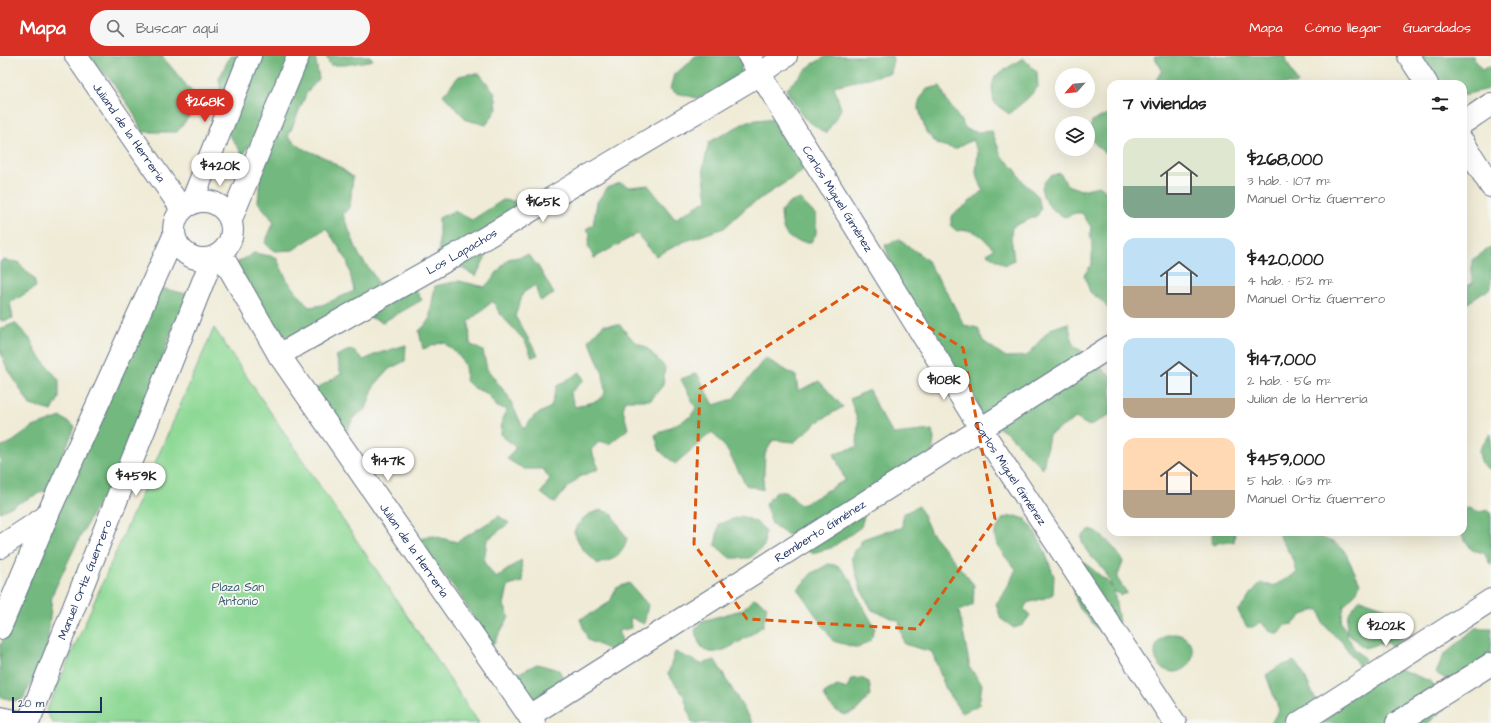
<!DOCTYPE html>
<html lang="es">
<head>
<meta charset="utf-8">
<style>
	body { margin:0; font-family:"Architects Daughter",sans-serif; background:#f6f6f6; color:#222; height:100vh; display:flex; flex-direction:column; font-size:15px; white-space:nowrap }
	* { box-sizing:border-box; margin:0 }
	p { font-size:13px; color:#767676 }
	.icon { flex:none; width:22px; height:22px; fill:none; stroke:currentColor; stroke-width:2; stroke-linecap:round; stroke-linejoin:round }
	.map { position:relative; flex:1; overflow:hidden }
	.panel { position:absolute; left:1107px; top:24px; width:360px; height:456px; display:flex; flex-direction:column; background:#fff; border-radius:12px; box-shadow:0 4px 16px #0002 }
	.panel>* { flex:none }
	.needle { width:26px; rotate:243deg }
	.buttons { position:absolute; left:1055px; top:12px; display:grid; gap:8px }
	.buttons a { display:grid; place-items:center; width:40px; height:40px; border-radius:50%; background:#fff; box-shadow:0 4px 16px #0002; font-size:20px }
	.scale { position:absolute; left:12px; bottom:10px; width:90px; box-sizing:border-box; padding-left:4px; border:2px solid #1b2f5e; border-top:0; font-size:11px; line-height:14px; white-space:nowrap; color:#1b2f5e; -webkit-text-stroke:3px #f6f6f2; paint-order:stroke }
	.price { position:absolute; translate:-50% -34px; padding:0 9px; border-radius:14px; background:#fff; color:#222; font-size:13px; line-height:26px; filter:drop-shadow(0 1px 2px #0008) }
	.price::after { content:''; position:absolute; left:50%; top:24px; width:12px; height:9px; margin-left:-6px; background:inherit; clip-path:polygon(0 0,100% 0,50% 100%) }
	.price.active { background:#d93025; color:#fff }
	ul { padding:0; list-style:none }
	li { display:flex; align-items:center; gap:12px; height:100px; padding:0 16px }
	li span { display:grid; place-items:center; flex:none; width:112px; height:80px; border-radius:12px; color:#555 }
	li>.icon { margin-inline-start:auto }
	span .icon { width:48px; height:48px; fill:#fffc; stroke-width:1 }
	li b { font-size:17px }
	h2 { display:flex; justify-content:space-between; align-items:center; height:48px; padding:0 16px; font-size:17px }
	header { display:flex; align-items:center; gap:24px; box-sizing:border-box; height:56px; padding:0 20px; background:#d93025; color:#fff }
	header strong { font-size:19px }
	nav { display:flex; gap:22px; margin-inline-start:auto; font-size:14px }
	.search { width:280px; height:36px; background:#f6f6f6; display:flex; align-items:center; gap:10px; box-sizing:border-box; padding:0 14px; border-radius:22px; color:#767676; font-size:15px }
	.map>svg:first-child { display:block }
	.green { fill:#8fd996; stroke:#55847a }
	.forest { fill:#73b97f; stroke:#47746e }
	.lines { fill:none; stroke-linecap:round; stroke-linejoin:round }
	.minor-casing { stroke:#657188; stroke-width:24 }
	.minor { stroke:#fff; stroke-width:22 }
	.marked { fill:none; stroke:#de5710; stroke-width:3; stroke-dasharray:8 5; stroke-linejoin:round }
	.labels { text-anchor:middle; stroke-width:3.5; stroke-linejoin:round; paint-order:stroke }
	.street-label { font-size:12px; fill:#1b2f5e; stroke:#f6f6f2 }
	.park-label { font-size:12px; fill:#385a6c; stroke:#f6f6f2 }
</style>
</head>
<body>
<header>
<strong>Mapa</strong>
<div class="search"><svg class="icon" aria-label="search" viewBox="0 0 24 24"><circle cx="10" cy="10" r="6"/><path d="M15 15l6 6"/></svg>Buscar aquí</div>
<nav><a>Mapa</a><a>Cómo llegar</a><a>Guardados</a></nav>
</header>
<div class="map">
<svg width="1491" height="667" viewBox="0 0 1491 667">
	<rect width="100%" height="100%" fill="#f6f6f2"/>
	<filter id="ink" filterUnits="userSpaceOnUse"><feTurbulence type="fractalNoise" baseFrequency=".025" numOctaves="2"/><feDisplacementMap in="SourceGraphic" scale="8" xChannelSelector="R" yChannelSelector="G"/><feConvolveMatrix kernelMatrix="1 2 1 2 8 2 1 2 1" color-interpolation-filters="sRGB"/></filter>
	<filter id="wash" filterUnits="userSpaceOnUse"><feTurbulence type="fractalNoise" baseFrequency=".012" numOctaves="4" result="noise"/><feDisplacementMap in="SourceGraphic" scale="16" xChannelSelector="R" yChannelSelector="G"/><feGaussianBlur stdDeviation="0.9" result="paint"/><feColorMatrix in="noise" values="0 0 0 0 0 0 0 0 0 0 0 0 0 0 0 0 0 1.4 0 .05"/><feComposite in="paint" operator="in"/></filter>
	<g filter="url(#wash)">
		<rect width="100%" height="100%" fill="#efebd6"/>
		<!-- green -->
		<path class="green" d="M214,272L479,667H53L46,656Z"/>
		<!-- forest -->
		<g class="forest">
			<path d="M86,0H162L196,41L194,54L177,76H142L132,54L109,22Z"/>
			<path d="M230,0H292L260,73L243,99L226,74L219,23Z"/>
			<path d="M315,0L319,23L307,36L288,81L302,92L328,103L353,121L350,150L343,159L359,199L375,221L377,228L400,220L411,227L422,244L383,266L363,259L346,264L320,290L294,287L275,270L228,212L254,197L276,201L287,224L309,251L322,249L354,235L347,204L326,172L293,194L274,195L265,187L274,166L258,146L261,112L274,77L290,49L297,13Z"/>
			<path d="M326,0H370L373,4L345,9H330Z"/>
			<path d="M695,0H737L742,4L740,26L697,42L676,37L670,33L674,18L687,9Z"/>
			<path d="M827,0H892L893,4L890,17L834,30L841,53L826,78L803,61L786,33L811,9Z"/>
			<path d="M1154,0H1286L1287,6L1298,28H1150L1155,26L1162,14Z"/>
			<path d="M1407,0H1473L1482,14L1491,9V31L1488,33L1463,39V28H1443L1431,22Z"/>
			<path d="M1023,2L1037,16L1038,31L1028,42L1009,58L994,47L992,31L995,20Z"/>
			<path d="M469,18H480L495,37L497,53L486,69L467,64L443,39L459,20Z"/>
			<path d="M940,30L947,45L967,74L979,76L992,75L1001,99L1015,113L1023,126L1038,140L1041,153L1037,160L1012,171L1011,180L1014,204L1005,209L987,198L994,193C981,180 977,172 957,175L951,170V160L966,149L983,134L976,117L978,95L972,84L955,93L937,88L926,76L918,50L920,43L927,33Z"/>
			<path d="M1111,55V92L1104,97L1088,80L1092,65L1104,60Z"/>
			<path d="M775,62L798,93L805,114L747,151L724,172L683,186L656,200L637,178L594,202L588,190L590,177L586,173L593,169L597,146L607,132L620,127L630,131L648,129L675,163L707,144L703,112L709,86L748,65Z"/>
			<path d="M1060,117L1067,129L1081,134L1099,130L1107,136L1111,143V253L1109,254L1103,246L1090,236L1084,219L1092,208V187L1090,178L1091,171L1082,157H1075L1065,161C1051,156 1032,135 1048,122C1051,119 1056,118 1060,117Z"/>
			<path d="M800,143L816,159V178L811,186C787,186 782,179 781,156L789,147Z"/>
			<path d="M503,144L530,147L491,190L476,220L439,200V162L454,155L472,164Z"/>
			<path d="M899,183L926,203L948,238L964,269L978,272L983,285L1006,301L1027,300L1050,273L1068,267L1074,290L1098,306L1104,315L1111,320V358L1089,370L1076,362L1049,379L1043,413L1007,377L981,361L977,344L962,330L897,228L885,189Z"/>
			<path d="M1491,191V232L1463,250V231L1472,228V204Z"/>
			<path d="M528,199L538,210L554,238L540,245L535,229L523,237L515,260L538,299L532,301L525,285L500,258L493,245L469,265L470,288L483,295L487,313L508,340L524,373L534,360L551,351L557,330L580,316L584,324L570,337L575,351L597,345L605,337L603,318L589,284L603,269H620L634,285L648,293L665,311L663,329L651,344H626L623,353L628,373L609,388L600,385L591,394L599,413L581,420L567,432L555,447L550,444L541,437L550,423L543,413H524L507,403L516,391L501,379L502,363L507,353L497,351L488,338L474,332L465,324C469,305 456,297 443,286L423,293L419,275L429,265L435,230L459,225L485,231L508,203Z"/>
			<path d="M2,204L18,206L34,223L36,231L10,247L13,262L3,265L0,264V206Z"/>
			<path d="M161,232L187,238L182,258L171,276L162,305L115,422L92,458L74,493L52,539L47,593L35,621L21,646L0,641V590L17,557L43,486Z"/>
			<path d="M15,267L31,284L36,296L59,324V342L52,355L30,349L6,310L0,294V273Z"/>
			<path d="M406,289L405,305L389,313L374,330L366,353L354,361L346,377L314,334L341,318L336,300L351,293L364,304L376,298Z"/>
			<path d="M765,302L796,320L798,335L819,325L843,351L819,365L794,386L773,384L765,398L763,434L746,429L726,392L712,376L675,408L660,395L655,379L690,361L696,352L681,323L697,317L714,349L733,343Z"/>
			<path d="M869,334L878,354L893,378L932,374L934,383L932,397L872,431L861,471L831,492L812,497L797,485L772,468L765,448L776,436H787L800,449L804,448L845,424L834,397L857,391L858,366L850,343Z"/>
			<path d="M61,361L75,371L48,433L0,456V391L12,386L33,371Z"/>
			<path d="M1491,378V414L1481,407L1479,395L1483,387Z"/>
			<path d="M919,450L930,475L974,529L973,549L959,555L969,606V611L982,628L979,649L962,657L947,636L932,596L904,588L899,565L872,554L861,534L851,501L863,483L886,475L902,472L903,458Z"/>
			<path d="M1468,452L1480,456L1487,454L1491,456V510L1484,497L1472,494L1462,480L1463,454Z"/>
			<path d="M602,454L612,458L627,483C620,502 617,502 598,508L582,493L574,476C580,462 588,457 602,454Z"/>
			<path d="M499,460L509,467L487,484L484,506L496,522L521,504L523,526L508,530L504,549L509,561L492,590L476,567L458,536L417,486L429,479L457,486Z"/>
			<path d="M742,460L756,466L765,474L764,490L750,502H730L715,489L719,468Z"/>
			<path d="M1015,460L1025,463L1031,469L1042,489L1054,520L1053,538L1045,542L1027,547L1024,553L1030,559L1023,569L1014,572L1001,563L996,548L1006,534L1016,513C1009,505 993,489 995,477C996,472 1001,467 1003,462Z"/>
			<path d="M1091,473C1104,480 1116,492 1123,506L1117,522L1127,537L1121,539L1114,535L1119,566L1099,575L1077,549L1070,514L1080,503L1108,526L1112,532C1110,525 1107,517 1102,512C1093,502 1083,494 1081,481Z"/>
			<path d="M1213,476H1235L1234,486H1221L1213,489L1211,486Z"/>
			<path d="M1277,476H1315L1325,483L1335,487L1345,496L1360,527L1357,536L1344,549L1341,566L1353,591L1365,603L1359,610L1342,586L1323,568L1321,556L1314,554L1303,559L1293,568L1286,569L1279,578L1269,575L1261,566L1253,571H1247L1238,555C1247,546 1252,534 1261,527L1273,530L1297,517L1294,505Z"/>
			<path d="M829,508L839,510L851,524L859,543L875,572L871,584L858,592L833,585L798,533L812,517Z"/>
			<path d="M629,527L648,549L644,568L630,561L631,572L618,575L624,589L610,594L588,584L580,563L593,557L610,546L616,532Z"/>
			<path d="M754,542L767,550L763,570C751,578 721,602 707,595C699,591 697,582 695,574L702,565L742,554Z"/>
			<path d="M1360,543L1386,552L1403,582L1392,592L1387,586L1364,592L1346,575L1348,558Z"/>
			<path d="M1475,572H1491V615L1457,630L1436,617L1444,599Z"/>
			<circle cx="1174" cy="597" r="19"/>
			<path d="M675,596L701,608L715,604L752,667H692L684,640L668,618Z"/>
			<path d="M1294,605L1302,615L1317,646L1381,606L1430,625L1444,653L1428,667H1271L1279,654L1266,619L1278,611Z"/>
			<path d="M537,608L559,614L564,624L577,616L581,627L529,646L514,621L521,616Z"/>
			<path d="M861,622L869,626L871,639L856,655L844,659C833,653 828,650 824,638L837,630L847,633L851,623Z"/>
		</g>
	</g>
	<g filter="url(#ink)">
		<g class="lines">
			<defs>
				<g id="minor">
					<path id="s1" d="M76,0L182,153"/>
					<path id="s2" d="M749,0L981,373L1175,667"/>
					<path d="M1409,0L1427,28"/>
					<path d="M1463,67L1491,48"/>
					<path d="M1463,86L1491,130"/>
					<circle cx="203" cy="174" r="29"/>
					<path d="M191,148L250,0"/>
					<path d="M231,163L298,0"/>
					<path id="s3" d="M221,198L279,299L534,667"/>
					<path id="s4" d="M279,299L463,195L760,18L786,0"/>
					<path d="M0,491L47,460"/>
					<path d="M0,572L47,460L174,180"/>
					<path id="s5" d="M529,660L1111,290"/>
					<path d="M0,662L23,667"/>
					<path id="s6" d="M28,667L212,203"/>
					<path d="M1299,667L1491,544"/>
					<path d="M1397,667L1491,608"/>
				</g>
			</defs>
			<!-- minor casing -->
			<use href="#minor" class="minor-casing"/>
			<!-- minor -->
			<use href="#minor" class="minor"/>
		</g>
	</g>
	<!-- marked area -->
	<path class="marked" d="M861,230L963,292L995,463L917,573L747,563L694,488L700,333Z"/>
	<g class="labels">
		<!-- street labels -->
		<g class="street-label">
			<text dy="4" stroke="none"><textPath href="#s1" startOffset="93">Juliand de la Herreria</textPath></text>
			<text dy="4" stroke="none"><textPath href="#s2" startOffset="168">Carlos Miguel Giménez</textPath></text>
			<text dy="4" stroke="none"><textPath href="#s4" startOffset="210">Los Lapachos</textPath></text>
			<text dy="4" stroke="none"><textPath href="#s2" startOffset="492">Carlos Miguel Giménez</textPath></text>
			<text dy="4" stroke="none"><textPath href="#s5" startOffset="345">Remberto Giménez</textPath></text>
			<text dy="4" stroke="none"><textPath href="#s3" startOffset="354">Julian de la Herrería</textPath></text>
			<text dy="4" stroke="none"><textPath href="#s6" startOffset="154">Manuel Ortiz Guerrero</textPath></text>
		</g>
		<!-- park labels -->
		<g class="park-label">
			<text x="238" y="535">Plaza San<tspan x="238" dy="14">Antonio</tspan></text>
		</g>
	</g>
</svg>
<div class="buttons">
<a><svg class="needle" viewBox="-14 -14 28 28"><path d="M0-13l5 13h-10z" fill="#e53935"/><path d="M0 13l5-13h-10z" fill="#767676"/></svg></a>
<a><svg class="icon" aria-label="layers" viewBox="0 0 24 24"><path d="M12 4l9 5-9 5-9-5zM3 14l9 5 9-5"/></svg></a>
</div>
<div class="scale">20 m</div>
<b class="price active" style="left:205px;top:67px">$268K</b>
<b class="price" style="left:220px;top:131px">$420K</b>
<b class="price" style="left:543px;top:167px">$165K</b>
<b class="price" style="left:944px;top:345px">$108K</b>
<b class="price" style="left:388px;top:426px">$147K</b>
<b class="price" style="left:136px;top:441px">$459K</b>
<b class="price" style="left:1386px;top:591px">$202K</b>
<section class="panel">
<h2>7 viviendas<svg class="icon" aria-label="filters" viewBox="0 0 24 24"><path d="M4 7h16M4 17h16"/><circle cx="9" cy="7" r="2"/><circle cx="15" cy="17" r="2"/></svg></h2>
<ul>
<li><span style="background:linear-gradient(#dfe7d0 60%,#7fa58c 0)"><svg class="icon" aria-label="home" viewBox="0 0 24 24"><path d="M3 11l9-7 9 7M6 9v11h12V9"/></svg></span><div><b>$268,000</b><p>3 hab. · 107 m²</p><p>Manuel Ortiz Guerrero</p></div></li>
<li><span style="background:linear-gradient(#bfe0f5 60%,#b9a48a 0)"><svg class="icon" aria-label="home" viewBox="0 0 24 24"><path d="M3 11l9-7 9 7M6 9v11h12V9"/></svg></span><div><b>$420,000</b><p>4 hab. · 152 m²</p><p>Manuel Ortiz Guerrero</p></div></li>
<li><span style="background:linear-gradient(#bfe0f5 75%,#b9a48a 0)"><svg class="icon" aria-label="home" viewBox="0 0 24 24"><path d="M3 11l9-7 9 7M6 9v11h12V9"/></svg></span><div><b>$147,000</b><p>2 hab. · 56 m²</p><p>Julian de la Herrería</p></div></li>
<li><span style="background:linear-gradient(#ffd9b3 65%,#b9a48a 0)"><svg class="icon" aria-label="home" viewBox="0 0 24 24"><path d="M3 11l9-7 9 7M6 9v11h12V9"/></svg></span><div><b>$459,000</b><p>5 hab. · 163 m²</p><p>Manuel Ortiz Guerrero</p></div></li>
</ul>
</section>
</div>
</body>
</html>
